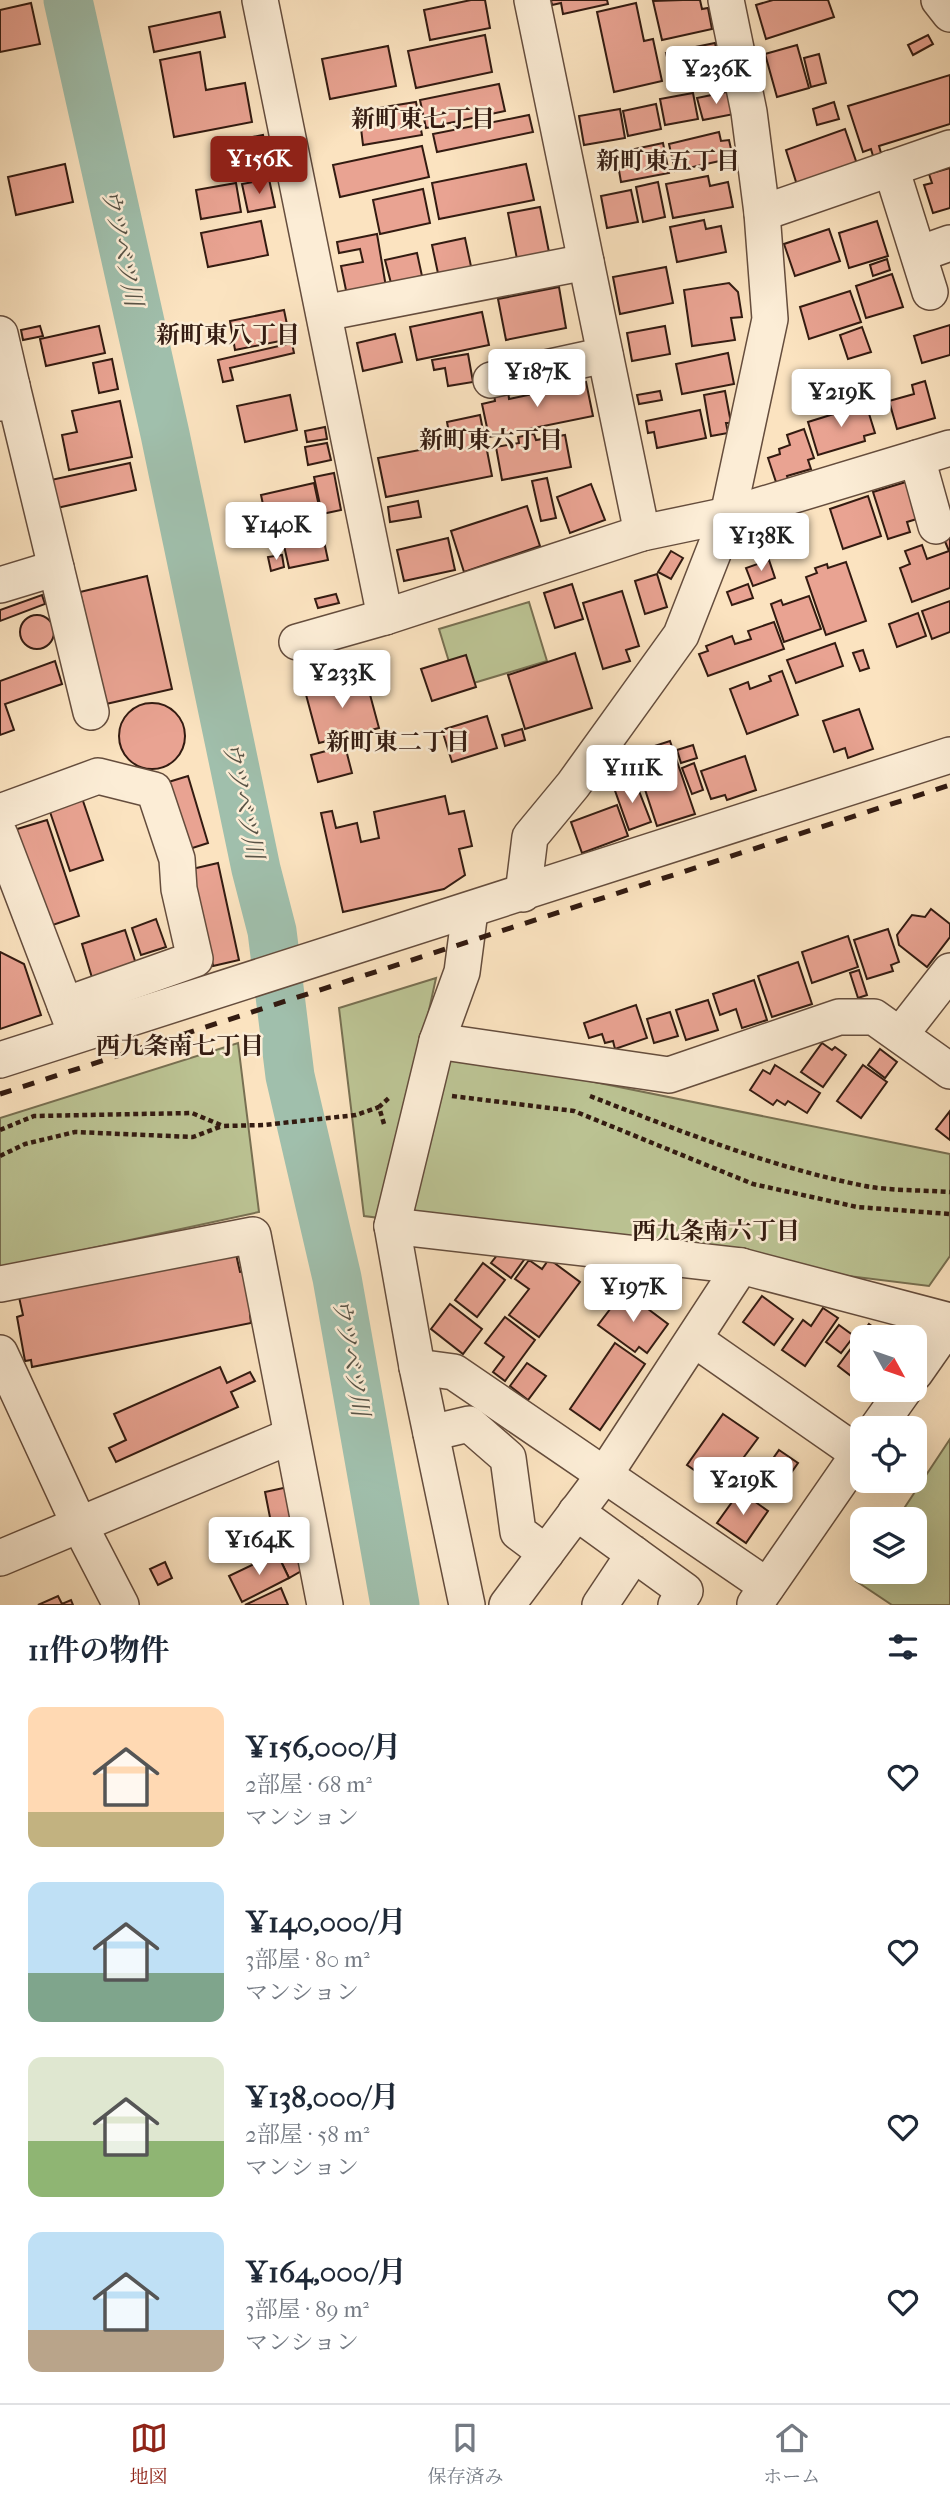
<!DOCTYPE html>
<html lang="ja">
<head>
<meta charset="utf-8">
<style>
	body { margin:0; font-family:"IM FELL French Canon","Noto Serif JP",serif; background:#f6f6f7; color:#1f2937; height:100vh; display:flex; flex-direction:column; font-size:26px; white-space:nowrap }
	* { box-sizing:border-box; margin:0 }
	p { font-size:23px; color:#747a83 }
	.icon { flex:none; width:38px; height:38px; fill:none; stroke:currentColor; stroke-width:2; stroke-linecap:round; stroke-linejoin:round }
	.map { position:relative; height:1605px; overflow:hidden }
	.panel { display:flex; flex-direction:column; background:#fff; flex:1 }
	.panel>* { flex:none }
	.needle { width:46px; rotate:130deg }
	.tools { position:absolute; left:850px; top:1325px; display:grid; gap:14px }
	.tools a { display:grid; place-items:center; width:77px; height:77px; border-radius:14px; background:#fff; box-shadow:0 7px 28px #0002; font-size:35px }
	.price { position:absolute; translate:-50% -60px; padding:0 16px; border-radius:7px; background:#fff; color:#222; font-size:23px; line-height:46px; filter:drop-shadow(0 2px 4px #0008) }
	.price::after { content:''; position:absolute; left:50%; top:42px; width:21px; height:16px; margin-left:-10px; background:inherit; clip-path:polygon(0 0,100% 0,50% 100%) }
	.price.current { background:#8f2418; color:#fff }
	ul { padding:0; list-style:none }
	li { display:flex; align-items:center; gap:21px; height:175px; padding:0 28px }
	li span { display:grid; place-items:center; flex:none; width:196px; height:140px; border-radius:14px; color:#555 }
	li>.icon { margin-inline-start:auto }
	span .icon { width:84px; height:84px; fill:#fffc; stroke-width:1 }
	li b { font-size:30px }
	h2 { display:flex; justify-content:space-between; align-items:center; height:84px; padding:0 28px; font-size:30px }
	.menu { display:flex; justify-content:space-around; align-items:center; height:98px; border-top:2px solid #e0e1e3; background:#fff; font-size:19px; color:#747a83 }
	.menu a { display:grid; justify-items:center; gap:4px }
	.menu .current { color:#8f2418 }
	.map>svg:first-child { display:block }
	.green { fill:#bcc494; stroke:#787052; stroke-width:2 }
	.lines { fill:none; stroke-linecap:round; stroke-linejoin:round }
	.river { stroke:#a0bfac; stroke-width:49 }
	.building { fill:#e9a392; stroke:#331b11; stroke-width:2 }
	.minor-casing { stroke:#654d3d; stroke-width:38 }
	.path { stroke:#331b11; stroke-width:4.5; stroke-dasharray:5 3.5; stroke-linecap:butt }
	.minor { stroke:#fcedd6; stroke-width:35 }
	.rail { stroke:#331b11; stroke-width:5; stroke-dasharray:12 12; stroke-linecap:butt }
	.labels { text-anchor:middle; stroke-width:5; stroke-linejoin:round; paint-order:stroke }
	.neighbourhood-label { font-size:24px; font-weight:bold; fill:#331b11; stroke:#fcedd6 }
	.water-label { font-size:24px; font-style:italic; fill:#595447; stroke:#fcedd6 }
</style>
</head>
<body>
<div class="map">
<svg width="950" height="1605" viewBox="0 0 950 1605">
	<rect width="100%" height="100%" fill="#fbe3c0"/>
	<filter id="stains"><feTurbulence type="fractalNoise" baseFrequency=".00286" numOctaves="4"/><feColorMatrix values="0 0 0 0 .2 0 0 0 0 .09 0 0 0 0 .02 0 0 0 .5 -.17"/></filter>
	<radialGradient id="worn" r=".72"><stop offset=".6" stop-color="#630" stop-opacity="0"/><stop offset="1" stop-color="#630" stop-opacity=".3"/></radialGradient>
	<!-- green -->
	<g class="green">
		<path d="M529,602L547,661L457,688L439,629Z"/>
		<path d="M436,978L421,1047L950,1154V1256L929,1286L364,1216L339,1008Z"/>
		<path d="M238,1043L259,1212L0,1268V1118Z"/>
		<path d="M950,1439V1605H892L856,1581L863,1570L915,1572V1519H897Z"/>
	</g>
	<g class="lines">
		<!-- river -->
		<path class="river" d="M68,0L165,434L256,869L272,931L290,1076L337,1278L395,1605"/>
	</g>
	<!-- building -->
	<g class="building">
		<path d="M471,0H485L490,28L430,40L424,10Z"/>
		<path d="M551,0H607L608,4L563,14L561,3L552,5Z"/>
		<path d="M683,0H700L702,9L708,8L712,29L662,40L653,1Z"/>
		<path d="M773,0H828L834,17L766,39L756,5Z"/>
		<path d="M31,3L40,44L0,52V10Z"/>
		<path d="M636,3L644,41L653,39L662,81L614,92L597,12Z"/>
		<path d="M220,12L225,37L154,52L149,27Z"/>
		<path d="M485,35L492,72L416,88L408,51Z"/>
		<path d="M928,35L933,44L913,55L908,45Z"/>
		<path d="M715,43L721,72L673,82L666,53Z"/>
		<path d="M797,45L809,88L777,97L765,54Z"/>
		<path d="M388,46L396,86L330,99L322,59Z"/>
		<path d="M200,52L206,90L245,83L252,122L174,137L160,60Z"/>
		<path d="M819,54L826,83L811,87L804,58Z"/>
		<path d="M950,75V124L879,146L883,160L875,163L871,149L863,152L848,106Z"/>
		<path d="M499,84L505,111L426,128L420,100Z"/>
		<path d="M731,91L734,114L703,120L697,98Z"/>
		<path d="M693,93L698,119L665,125L660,99Z"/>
		<path d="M416,102L422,135L363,145L359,111Z"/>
		<path d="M834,102L839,119L817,125L813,109Z"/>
		<path d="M656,104L661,129L628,136L623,111Z"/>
		<path d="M620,109L625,138L584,145L579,116Z"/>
		<path d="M529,115L533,132L437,152L433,134Z"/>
		<path d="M845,129L857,164L797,185L786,150Z"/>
		<path d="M719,132L721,141L729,140L733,158L675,171L669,144Z"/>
		<path d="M263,135L269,164L223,173L217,144Z"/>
		<path d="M663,143L669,173L621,182L616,153Z"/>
		<path d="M422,146L429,177L340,197L333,165Z"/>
		<path d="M65,164L73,202L16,215L8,177Z"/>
		<path d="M526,164L534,200L439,219L432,183Z"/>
		<path d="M950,168V208L933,213L924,185L932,183L929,174Z"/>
		<path d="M708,176L710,186L728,182L733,207L673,218L666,184Z"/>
		<path d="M269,179L275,207L248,212L242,184Z"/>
		<path d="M658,182L665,217L643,222L636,187Z"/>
		<path d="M236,183L241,212L201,219L196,190Z"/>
		<path d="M423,189L430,223L380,234L373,200Z"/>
		<path d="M631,190L638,222L607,228L601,196Z"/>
		<path d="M540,207L549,252L517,259L508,213Z"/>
		<path d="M704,220L706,229L721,226L726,252L677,262L670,227Z"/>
		<path d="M261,221L268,255L208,267L201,233Z"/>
		<path d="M877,221L888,256L849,268L839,233Z"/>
		<path d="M829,229L840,261L795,276L784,244Z"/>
		<path d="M377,234L386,287L347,295L341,266L363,262L360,249L339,253L337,242Z"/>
		<path d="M465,238L472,271L439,278L432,245Z"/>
		<path d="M417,253L422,276L391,283L385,260Z"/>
		<path d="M887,259L890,270L873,276L870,265Z"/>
		<path d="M666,267L673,303L620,314L613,277Z"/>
		<path d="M892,274L903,307L866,318L856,286Z"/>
		<path d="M729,283L738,292L742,317L731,318L735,340L692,346L684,290Z"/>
		<path d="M559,287L566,328L506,340L498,299Z"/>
		<path d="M850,291L861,322L809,339L800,307Z"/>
		<path d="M284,310L290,339L235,350L230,321Z"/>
		<path d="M482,312L489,345L417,360L410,327Z"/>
		<path d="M950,325V355L922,363L914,336Z"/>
		<path d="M40,326L43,336L23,340L21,330Z"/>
		<path d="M99,326L105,353L46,366L40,339Z"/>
		<path d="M665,326L670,354L632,361L627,333Z"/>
		<path d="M862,327L871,352L848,359L840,335Z"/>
		<path d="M395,334L402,362L363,371L357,343Z"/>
		<path d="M292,343L294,353L230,368L233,380L223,382L218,360Z"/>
		<path d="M728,353L734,384L682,394L676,364Z"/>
		<path d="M468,354L473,382L448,386L445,368L434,370L432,360Z"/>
		<path d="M112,359L118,389L99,393L93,363Z"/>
		<path d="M558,380L559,388L586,382L593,416L489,437L482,404L495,401L494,394L508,390L509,399L547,391L546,382Z"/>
		<path d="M925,381L935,418L897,429L889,401L914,394L912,385Z"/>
		<path d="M660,391L662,400L639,404L637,395Z"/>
		<path d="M725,391L731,423H726L728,433L711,436L704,395Z"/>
		<path d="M290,395L297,430L245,442L237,406Z"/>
		<path d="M120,401L132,457L69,470L62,435L77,432L72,411Z"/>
		<path d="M866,404L875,433L864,436L865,441L818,455L808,422Z"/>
		<path d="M700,410L706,438L657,448L654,432L648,433L646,421Z"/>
		<path d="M480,415L492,476L386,497L378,458L451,444L447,422Z"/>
		<path d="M325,427L327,439L307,442L305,431Z"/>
		<path d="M804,429L814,458L808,460L811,469L787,476L789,482L777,485L768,458L780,454L779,449L790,445L787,435Z"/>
		<path d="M534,434L536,440L565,435L571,467L502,480L496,447L519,443L518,437Z"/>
		<path d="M327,443L331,460L308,465L305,447Z"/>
		<path d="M130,463L136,490L57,508L51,480Z"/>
		<path d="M334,473L341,510L322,514L314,477Z"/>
		<path d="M547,478L556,518L541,521L532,481Z"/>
		<path d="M909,481L920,518L907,522L910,532L888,539L873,492Z"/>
		<path d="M314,483L320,511L312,513L313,518L268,528L261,495Z"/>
		<path d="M591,484L605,520L570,533L557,497Z"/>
		<path d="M868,496L881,536L843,549L830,509Z"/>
		<path d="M418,501L421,517L390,522L388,507Z"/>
		<path d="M527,506L540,546L464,572L451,531Z"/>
		<path d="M322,532L328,560L289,568L283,541Z"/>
		<path d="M950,537V588L912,602L900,568L910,564L905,551L922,545L927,559L949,551L944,539Z"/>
		<path d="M448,538L455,570L404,581L397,550Z"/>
		<path d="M671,551L683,558L671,579L658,572Z"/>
		<path d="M282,555L284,567L271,571L268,557Z"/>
		<path d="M769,560L775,578L753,586L746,568Z"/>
		<path d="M846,562L866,621L826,635L806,577L817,573L815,568L827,564L828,568Z"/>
		<path d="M657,574L667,607L645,614L635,581Z"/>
		<path d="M147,576L172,689L106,704L80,592Z"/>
		<path d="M572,584L583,619L555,628L544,593Z"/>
		<path d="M748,584L753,598L732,605L727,592Z"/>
		<path d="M622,591L639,646L626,650L630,661L603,669L583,603Z"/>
		<path d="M336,594L339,603L318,608L315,599Z"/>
		<path d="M42,595L45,604L0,621V610Z"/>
		<path d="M809,596L821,629L784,642L771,604L781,600L783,605Z"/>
		<path d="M950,601V632L932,639L922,611Z"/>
		<path d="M918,613L926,636L897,647L889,624Z"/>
		<circle cx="37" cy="632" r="17"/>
		<path d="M774,622L784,649L708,676L699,654L708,651L706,646L732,636L735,644L751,639L748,631Z"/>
		<path d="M835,643L843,666L796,683L787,660Z"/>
		<path d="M863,650L869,668L860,671L853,653Z"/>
		<path d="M575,653L592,708L525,729L508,675Z"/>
		<path d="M466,655L476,687L432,701L421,669Z"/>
		<path d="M55,661L62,684L5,704L14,730L0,735V681Z"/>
		<path d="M782,671L798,715L747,734L730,689L748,682L750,689L771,681L769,676Z"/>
		<path d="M365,676L379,728L319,743L305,691Z"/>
		<circle cx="152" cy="736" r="33"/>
		<path d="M859,709L873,749L848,758L845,748L834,752L823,721Z"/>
		<path d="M487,716L497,748L452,762L442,730Z"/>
		<path d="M522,729L525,740L505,746L502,735Z"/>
		<path d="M670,741L695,814L657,826L633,753Z"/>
		<path d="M693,745L697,758L681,763L677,750Z"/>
		<path d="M345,746L352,773L318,782L311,755Z"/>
		<path d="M745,756L756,790L727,800L725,795L711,799L701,771Z"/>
		<path d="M694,763L703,790L692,794L682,768Z"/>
		<path d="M188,776L208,843L183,851L162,784Z"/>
		<path d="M626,780L629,788L637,786L651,822L629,830L613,785Z"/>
		<path d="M445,796L449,814L464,811L472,846L459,849L465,875L444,889L343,912L321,813L332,811L336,828L357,823L361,842L379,838L374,812Z"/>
		<path d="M82,798L103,860L70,871L49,809Z"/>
		<path d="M617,805L628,836L582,853L571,822Z"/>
		<path d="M47,820L79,916L47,927L14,830Z"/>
		<path d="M218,863L239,960L213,966L192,869Z"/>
		<path d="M931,909L950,924V937L927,967L899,945L897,935L912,915L925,917Z"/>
		<path d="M156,919L166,947L141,955L132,928Z"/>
		<path d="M888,929L899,962L891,965L893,971L867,979L854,940Z"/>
		<path d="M125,930L137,967L93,981L82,944Z"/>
		<path d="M848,936L858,967L812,983L802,952Z"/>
		<path d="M0,952L24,964L41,1015L0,1029Z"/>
		<path d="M798,962L812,1004L772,1017L758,976Z"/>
		<path d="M859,970L867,995L858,998L850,973Z"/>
		<path d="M754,980L767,1020L742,1028L736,1009L720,1015L713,994Z"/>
		<path d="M708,1000L718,1030L686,1040L676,1010Z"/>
		<path d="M636,1005L647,1038L615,1049L613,1041L605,1043L602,1034L589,1038L584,1023Z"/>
		<path d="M670,1012L678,1036L654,1043L647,1019Z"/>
		<path d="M822,1043L832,1050L835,1047L846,1055L823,1087L801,1072Z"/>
		<path d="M880,1049L897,1062L885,1078L868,1065Z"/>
		<path d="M775,1065L820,1093L807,1113L788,1101L785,1105L777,1100L773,1105L750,1090L763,1070L770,1074Z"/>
		<path d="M863,1065L887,1082L861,1118L837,1101Z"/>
		<path d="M950,1111V1140L936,1129Z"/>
		<path d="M236,1254L240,1272L247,1271L256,1314L250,1315L251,1323L32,1367L31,1360L25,1361L17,1317L23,1315L19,1297Z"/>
		<path d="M498,1254L526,1257L511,1278L491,1263Z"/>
		<path d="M549,1259L580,1282L539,1337L509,1315L529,1289L515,1279L529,1260L542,1269Z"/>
		<path d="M483,1263L505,1280L477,1317L455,1300Z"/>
		<path d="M624,1291L668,1324L647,1353L639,1347L635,1352L598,1325Z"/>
		<path d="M762,1296L793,1319L774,1345L743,1322Z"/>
		<path d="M450,1304L482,1329L463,1354L431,1329Z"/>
		<path d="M823,1308L838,1318L805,1366L782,1350L803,1320L811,1326Z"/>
		<path d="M505,1317L535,1340L505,1381L493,1372L504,1357L485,1343Z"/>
		<path d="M869,1324L887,1337H863V1369L855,1379L838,1366Z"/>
		<path d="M839,1325L854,1336L841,1353L826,1342Z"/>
		<path d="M615,1343L645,1364L600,1430L570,1409Z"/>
		<path d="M527,1363L546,1376L528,1400L510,1386Z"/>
		<path d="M220,1367L227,1383L250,1372L255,1381L231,1392L238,1407L116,1462L109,1448L126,1440L114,1414Z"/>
		<path d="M723,1414L758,1438L744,1457L754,1464L731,1496L687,1465Z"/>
		<path d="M779,1450L798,1463L777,1493L758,1480Z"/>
		<path d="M288,1487L303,1570L289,1578L277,1553L265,1492Z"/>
		<path d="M740,1491L768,1511L746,1543L717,1523Z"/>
		<path d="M277,1553L289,1578L242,1602L229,1576Z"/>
		<path d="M165,1562L172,1578L158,1585L150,1569Z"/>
		<path d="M281,1588L288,1605H245Z"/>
		<path d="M58,1596L62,1604L71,1600L73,1605H38Z"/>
	</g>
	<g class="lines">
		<defs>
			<g id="minor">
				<path d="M260,0L385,617"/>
				<path d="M532,0L642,533"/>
				<path d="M939,0L950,14"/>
				<path d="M891,168L930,292"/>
				<path d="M762,213L950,148"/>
				<path d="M919,254L950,243"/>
				<path d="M324,313L586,262"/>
				<path d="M0,334L12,386L0,403"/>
				<path d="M491,380L605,355"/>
				<path d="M12,386L91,712"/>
				<path d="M917,458L936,526"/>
				<path d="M0,585L56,568"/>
				<path d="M297,642L385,617L642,533L728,515L950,448"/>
				<path d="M0,812L98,776L154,790L177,859L179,889L195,959L65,1005"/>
				<path d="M0,835L73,1026"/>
				<path d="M523,894L530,837L573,785L681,635L728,515L770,319L762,213L749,112L726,0"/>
				<path d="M900,1035L950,971"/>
				<path d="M437,1041L669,1075L839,1017H874L950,1071"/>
				<path d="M0,1060L950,755"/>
				<path d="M392,1226L741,1266L950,1321"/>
				<path d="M0,1284L253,1235L325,1605"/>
				<path d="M694,1339L859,1454"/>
				<path d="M0,1353L79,1524L121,1605"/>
				<path d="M417,1367L454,1372L767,1586"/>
				<path d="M915,1373L950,1323"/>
				<path d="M877,1428L904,1390"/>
				<path d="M431,1433L469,1424L508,1458L518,1532L546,1553"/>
				<path d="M576,1512L685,1591L676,1605"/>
				<path d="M0,1558L291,1436"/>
				<path d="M755,1604L863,1448"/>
				<path d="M467,1605L417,1367L392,1226L437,1041L462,972L470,911"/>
				<path d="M507,1605L605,1474L741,1266"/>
				<path d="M600,1605L634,1554"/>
			</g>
		</defs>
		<!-- minor casing -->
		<use href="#minor" class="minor-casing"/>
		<!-- path -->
		<g class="path">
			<path d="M452,1096L574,1111L753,1184L857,1207L950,1214"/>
			<path d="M590,1096C680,1131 770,1167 865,1186C892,1191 922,1190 950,1192"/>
			<path d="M384,1124L379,1107L391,1096"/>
			<path d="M0,1130L34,1116L192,1113L223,1126L264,1125L356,1115L379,1107"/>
			<path d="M0,1156L25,1144L75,1132L193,1137L222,1126"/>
		</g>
		<!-- minor -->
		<use href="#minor" class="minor"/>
		<!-- rail -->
		<path class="rail" d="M0,1094L950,785"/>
	</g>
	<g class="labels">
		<!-- neighbourhood labels -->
		<g class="neighbourhood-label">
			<text x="423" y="127">新町東七丁目</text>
			<text x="668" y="169">新町東五丁目</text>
			<text x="228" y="343">新町東八丁目</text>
			<text x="491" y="448">新町東六丁目</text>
			<text x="398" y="750">新町東二丁目</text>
			<text x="180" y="1054">西九条南七丁目</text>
			<text x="716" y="1239">西九条南六丁目</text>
		</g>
		<!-- water labels -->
		<g class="water-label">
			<text transform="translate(122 247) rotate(78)" y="8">ウツベツ川</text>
			<text transform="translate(243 800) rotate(78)" y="8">ウツベツ川</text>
			<text transform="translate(351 1357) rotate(80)" y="8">ウツベツ川</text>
		</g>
	</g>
	<rect width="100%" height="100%" filter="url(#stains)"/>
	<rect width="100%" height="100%" fill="url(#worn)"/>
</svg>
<div class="tools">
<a><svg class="needle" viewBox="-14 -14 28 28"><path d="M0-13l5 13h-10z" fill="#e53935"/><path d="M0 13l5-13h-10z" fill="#747a83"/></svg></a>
<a><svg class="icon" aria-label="locate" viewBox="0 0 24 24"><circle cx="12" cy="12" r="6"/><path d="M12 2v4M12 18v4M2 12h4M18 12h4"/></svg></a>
<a><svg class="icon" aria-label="layers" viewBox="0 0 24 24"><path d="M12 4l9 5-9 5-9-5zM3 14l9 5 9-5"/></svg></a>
</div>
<b class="price" style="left:716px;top:106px">¥236K</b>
<b class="price current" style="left:259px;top:196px">¥156K</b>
<b class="price" style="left:537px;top:409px">¥187K</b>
<b class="price" style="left:841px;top:429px">¥219K</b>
<b class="price" style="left:276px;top:562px">¥140K</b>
<b class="price" style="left:761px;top:573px">¥138K</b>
<b class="price" style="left:342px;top:710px">¥233K</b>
<b class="price" style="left:632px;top:805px">¥111K</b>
<b class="price" style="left:633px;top:1324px">¥197K</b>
<b class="price" style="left:743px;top:1517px">¥219K</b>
<b class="price" style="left:259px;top:1577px">¥164K</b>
</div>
<section class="panel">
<h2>11件の物件<svg class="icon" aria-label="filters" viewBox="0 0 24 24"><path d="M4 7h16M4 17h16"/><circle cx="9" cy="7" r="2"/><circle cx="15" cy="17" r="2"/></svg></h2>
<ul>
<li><span style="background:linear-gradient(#ffd9b3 75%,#c2b280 0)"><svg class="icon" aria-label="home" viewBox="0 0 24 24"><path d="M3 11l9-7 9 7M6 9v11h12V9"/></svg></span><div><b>¥156,000/月</b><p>2部屋 · 68 m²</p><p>マンション</p></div><svg class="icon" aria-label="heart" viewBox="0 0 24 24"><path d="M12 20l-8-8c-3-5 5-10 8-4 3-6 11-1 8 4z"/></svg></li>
<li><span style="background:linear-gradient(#bfe0f5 65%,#7fa58c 0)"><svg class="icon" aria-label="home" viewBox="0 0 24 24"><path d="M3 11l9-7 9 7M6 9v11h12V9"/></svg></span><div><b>¥140,000/月</b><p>3部屋 · 80 m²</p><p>マンション</p></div><svg class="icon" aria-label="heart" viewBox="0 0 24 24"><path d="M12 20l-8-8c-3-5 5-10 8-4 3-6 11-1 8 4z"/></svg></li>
<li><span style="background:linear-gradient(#dfe7d0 60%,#8fb573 0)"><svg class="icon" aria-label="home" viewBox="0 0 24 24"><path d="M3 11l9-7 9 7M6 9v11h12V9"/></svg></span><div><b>¥138,000/月</b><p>2部屋 · 58 m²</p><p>マンション</p></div><svg class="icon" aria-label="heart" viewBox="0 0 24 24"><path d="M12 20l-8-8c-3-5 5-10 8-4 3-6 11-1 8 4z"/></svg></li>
<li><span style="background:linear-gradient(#bfe0f5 70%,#b9a48a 0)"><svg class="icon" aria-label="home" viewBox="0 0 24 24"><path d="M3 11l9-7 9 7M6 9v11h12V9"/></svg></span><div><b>¥164,000/月</b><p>3部屋 · 89 m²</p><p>マンション</p></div><svg class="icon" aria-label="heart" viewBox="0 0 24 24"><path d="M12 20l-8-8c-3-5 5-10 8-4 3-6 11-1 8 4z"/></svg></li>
</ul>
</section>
<nav class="menu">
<a class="current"><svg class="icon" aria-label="map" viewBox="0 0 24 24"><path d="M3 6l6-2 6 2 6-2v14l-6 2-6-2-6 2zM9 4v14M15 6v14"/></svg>地図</a>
<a><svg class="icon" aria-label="saved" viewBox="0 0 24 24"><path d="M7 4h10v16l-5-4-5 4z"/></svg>保存済み</a>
<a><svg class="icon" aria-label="home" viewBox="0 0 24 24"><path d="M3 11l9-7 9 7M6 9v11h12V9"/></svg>ホーム</a>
</nav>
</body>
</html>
